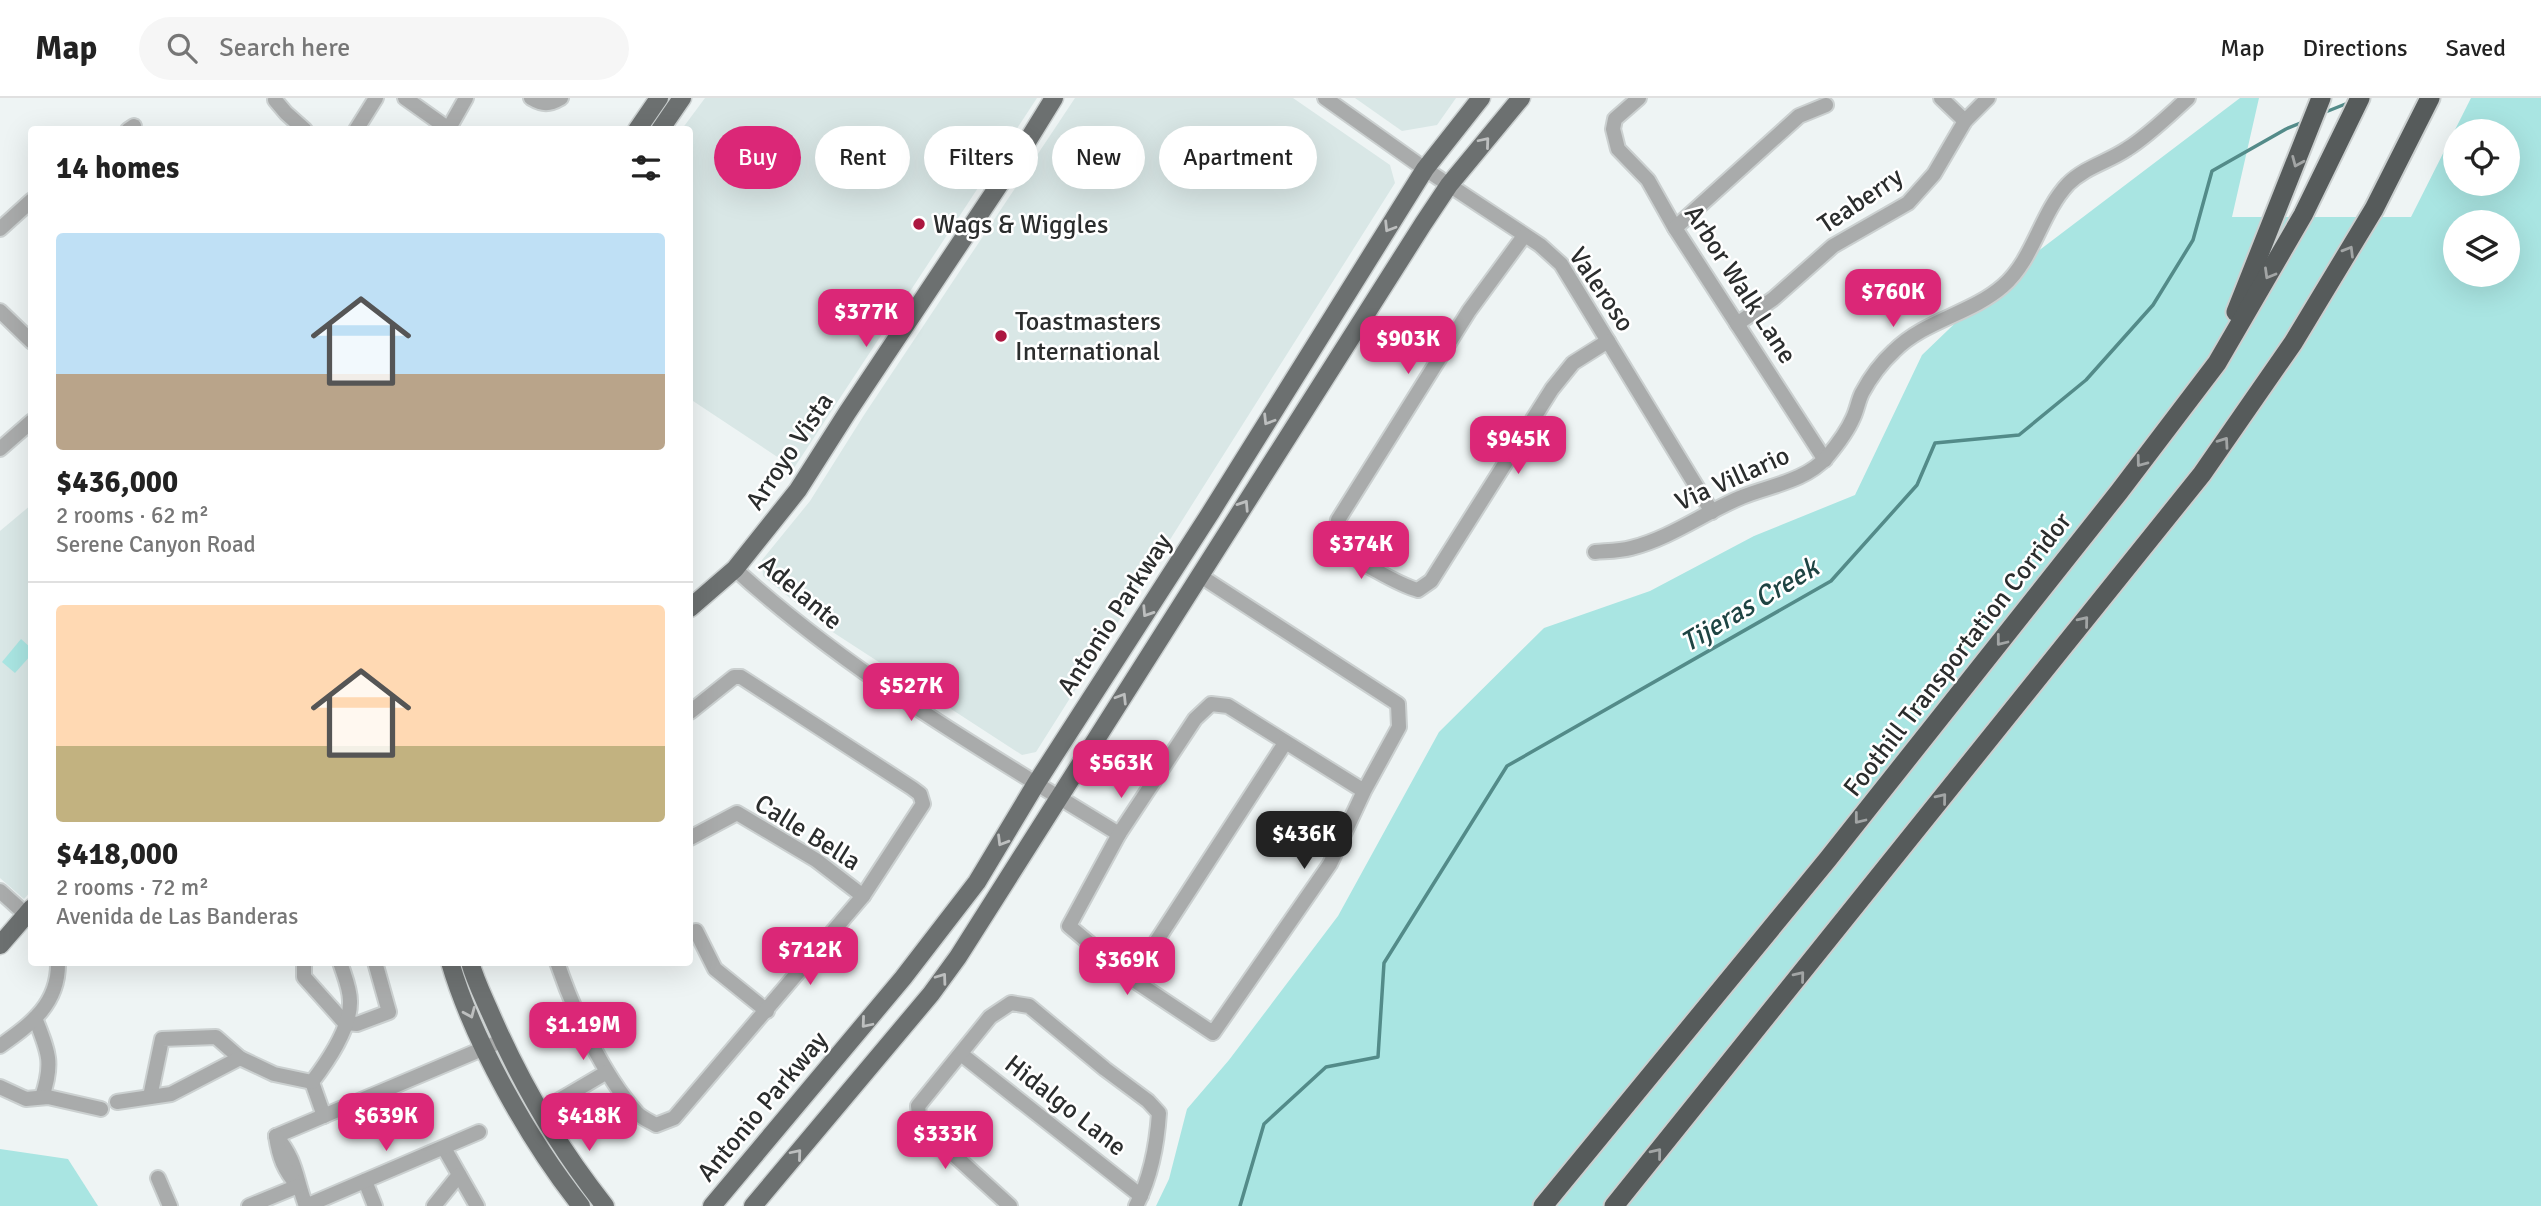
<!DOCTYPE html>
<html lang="en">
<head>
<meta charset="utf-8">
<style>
	body { margin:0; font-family:Signika,sans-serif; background:#f6f6f6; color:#222; height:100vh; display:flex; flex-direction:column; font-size:26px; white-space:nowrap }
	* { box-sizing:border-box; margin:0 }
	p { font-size:23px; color:#767676 }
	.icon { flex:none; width:38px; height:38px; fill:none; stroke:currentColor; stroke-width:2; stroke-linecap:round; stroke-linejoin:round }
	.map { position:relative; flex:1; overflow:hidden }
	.details { position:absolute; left:28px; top:28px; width:665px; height:840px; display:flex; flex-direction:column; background:#fff; border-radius:7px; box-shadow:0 7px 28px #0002 }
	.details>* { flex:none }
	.hud { position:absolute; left:714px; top:28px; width:665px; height:63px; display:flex; gap:14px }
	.buttons { position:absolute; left:2443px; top:21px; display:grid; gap:14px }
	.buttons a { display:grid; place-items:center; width:77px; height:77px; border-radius:50%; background:#fff; box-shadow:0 7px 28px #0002; font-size:35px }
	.price { position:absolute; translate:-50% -60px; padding:0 16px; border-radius:14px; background:#db2777; color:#fff; font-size:23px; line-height:46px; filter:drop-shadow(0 2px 4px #0008) }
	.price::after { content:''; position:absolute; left:50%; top:42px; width:21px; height:16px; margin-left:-10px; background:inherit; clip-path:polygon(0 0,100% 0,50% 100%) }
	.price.on { background:#222; color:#fff }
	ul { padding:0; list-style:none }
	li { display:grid; align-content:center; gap:14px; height:371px; padding:0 28px }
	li+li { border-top:2px solid #e0e0e0 }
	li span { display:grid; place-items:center; height:217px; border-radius:7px; color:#555 }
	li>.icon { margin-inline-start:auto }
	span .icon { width:126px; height:126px; fill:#fffc; stroke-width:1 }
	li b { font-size:30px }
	h2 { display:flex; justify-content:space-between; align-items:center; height:84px; padding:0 28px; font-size:30px }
	.chip { padding:0 24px; border-radius:32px; background:#fff; box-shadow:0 7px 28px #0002; font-size:24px; line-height:63px }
	.chip.on { background:#db2777; color:#fff }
	header { display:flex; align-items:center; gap:42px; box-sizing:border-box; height:98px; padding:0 35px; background:#fff; border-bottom:2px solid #e0e0e0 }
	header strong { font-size:33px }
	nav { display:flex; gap:38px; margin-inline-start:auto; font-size:24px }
	.search { width:490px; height:63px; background:#f6f6f6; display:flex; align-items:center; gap:18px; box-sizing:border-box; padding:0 24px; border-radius:38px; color:#767676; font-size:26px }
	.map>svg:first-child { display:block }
	.built { fill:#d9e7e6 }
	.green { fill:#a9e5e2; fill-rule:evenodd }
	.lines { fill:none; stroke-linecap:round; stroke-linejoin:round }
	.stream { stroke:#538b89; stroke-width:3.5 }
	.minor-casing { stroke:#cbd0d0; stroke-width:18 }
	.major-casing { stroke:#cbd0d0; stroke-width:21 }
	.highway-casing { stroke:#cbd0d0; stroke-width:23 }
	.minor { stroke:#a9abab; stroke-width:14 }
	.major { stroke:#6c7070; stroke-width:18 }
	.highway { stroke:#565b5b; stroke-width:19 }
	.oneway { stroke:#bdbfbf }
	.oneway2 { stroke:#a2a5a5 }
	.poi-dot { fill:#ac1740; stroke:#fff; stroke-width:2.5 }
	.labels { text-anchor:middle; stroke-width:5; stroke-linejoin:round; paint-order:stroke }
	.street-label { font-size:26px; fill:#2b2d2d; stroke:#fff }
	.poi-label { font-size:26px; fill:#2b2d2d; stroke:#fff; text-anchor:start }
	.water-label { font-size:28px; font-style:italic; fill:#1e4443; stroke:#fff }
</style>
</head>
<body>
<header>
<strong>Map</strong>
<div class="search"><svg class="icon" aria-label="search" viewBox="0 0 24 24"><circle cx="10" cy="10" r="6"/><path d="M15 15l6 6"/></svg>Search here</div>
<nav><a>Map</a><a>Directions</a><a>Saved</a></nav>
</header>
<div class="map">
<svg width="2541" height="1108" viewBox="0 0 2541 1108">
	<rect width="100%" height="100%" fill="#eef4f4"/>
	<!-- built -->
	<g class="built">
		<path d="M705,0H1037L794,370L690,301V32L682,31Z"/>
		<path d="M1075,0H1293L1390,67L1395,85L1036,654L1022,657L828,531L763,478L762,462L810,403L864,317Z"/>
		<path d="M1355,0H1456L1437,27L1402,33Z"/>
		<path d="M31,407L32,792L24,801L0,780V433Z"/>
	</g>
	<!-- green -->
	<g class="green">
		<path d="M2240,0H2259L2232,119H2411L2471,0H2541V1108H1156L1169,1081L1187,1011L1229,962L1338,818L1439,634L1544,530L1650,493L1754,438L1855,397L1922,257L2000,182ZM2455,33H2508V86H2455ZM2455,124H2508V177H2455Z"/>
		<path d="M21,541L31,550V557L15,575L2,564Z"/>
		<path d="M0,1051L68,1061L98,1108H0Z"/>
	</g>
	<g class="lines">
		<!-- stream -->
		<g class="stream">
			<path d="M2323,15L2348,5"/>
			<path d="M1240,1108L1264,1026L1326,969L1378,959L1384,865L1507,668L1831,483L1917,387L1935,345L2019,337L2086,282L2153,207L2193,142L2212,73L2286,31L2303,24"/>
		</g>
		<defs>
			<g id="minor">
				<path d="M405,0L450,32"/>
				<path d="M531,0C543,7 549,7 561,0"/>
				<path d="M1325,0L1425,71L1540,147L1561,166L1712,414"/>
				<path d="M1639,0L1615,21L1613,31L1618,51L1648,82L1675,130L1825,362"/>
				<path d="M1941,0L1965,23"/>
				<path d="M275,2L286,15L305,32"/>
				<path d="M449,30L466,0"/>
				<path d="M128,32L134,28"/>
				<path d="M356,32L376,0"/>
				<path d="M1675,130L1799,18L1826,7"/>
				<path d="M0,131L32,102"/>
				<path d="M1524,138L1469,213L1338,422C1336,432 1335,440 1341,448C1350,460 1402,488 1418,492L1431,483L1552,291L1573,265L1608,243"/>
				<path d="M0,213L32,244"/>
				<path d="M1737,226L1773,201L1833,148L1908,105L1934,76L1965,23L1988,0"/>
				<path d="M0,351L32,323"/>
				<path d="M1595,454C1606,453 1620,453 1631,450C1671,440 1705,414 1742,399C1771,387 1804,384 1827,359C1837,347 1847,334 1853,320C1857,312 1858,303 1862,295C1870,280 1882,264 1894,253C1925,222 1971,216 2003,188C2034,161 2040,116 2068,86C2085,69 2108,64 2127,51C2149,37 2168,18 2188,0"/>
				<path d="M735,471C850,576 987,655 1119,736"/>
				<path d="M1199,477L1398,606L1399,629L1364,693L1330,766L1213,935L1132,881L1069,828L1119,736L1195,621L1211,606L1228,608L1364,693"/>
				<path d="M690,740L737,715L816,762L863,798"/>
				<path d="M0,793L32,822"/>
				<path d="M696,833L715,871L767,913"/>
				<path d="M304,864V879L345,925L357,926L389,914L375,864"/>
				<path d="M557,864C574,914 602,975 637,1015C642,1020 649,1023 656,1027L674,1020L863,798L923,706L920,696L912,690L741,579H734L690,614"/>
				<path d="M1132,881L1285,645"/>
				<path d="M35,920C48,953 54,964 42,999"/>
				<path d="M0,948C31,926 59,906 58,864"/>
				<path d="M961,956L1141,1098"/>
				<path d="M312,984L324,1018"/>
				<path d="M0,989L26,1001L48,999L101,1011"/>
				<path d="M150,999L162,941L216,939L240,960"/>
				<path d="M117,1004L171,996L240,960L274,976L312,984C328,963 351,930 350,903C350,890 344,877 340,864"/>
				<path d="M539,1014L607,974"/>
				<path d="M276,1038L494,946"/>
				<path d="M276,1038C297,1063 295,1079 306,1108"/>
				<path d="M276,1038C279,1059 284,1072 298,1088"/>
				<path d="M444,1050L477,1108"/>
				<path d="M158,1080L170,1108"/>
				<path d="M365,1083L375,1108"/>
				<path d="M249,1108L298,1088"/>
				<path d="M306,1108L479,1034"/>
				<path d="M434,1108L459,1077"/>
				<path d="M1010,1108L920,1026L918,1008L990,919L1011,905L1029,908L1105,971L1148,1003L1159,1015C1157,1046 1150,1081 1136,1108"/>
			</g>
			<g id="major">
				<path d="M637,32L659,0"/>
				<path d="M660,32L682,0"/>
				<path d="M690,510L735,471L798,392L847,315L1017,60L1054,0"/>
				<path d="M0,847L32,810"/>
				<path d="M450,864C473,943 530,1044 581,1108"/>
				<path d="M470,864C475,882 483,898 490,914C520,984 558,1049 605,1108"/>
				<path d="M712,1108L903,880L977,784L1037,684L1211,414L1425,71L1481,0"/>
				<path d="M753,1108L931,896L958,859L1423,126L1449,87L1521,0"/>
			</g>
			<g id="highway">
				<path d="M2236,214L2321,0"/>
				<path d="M1543,1108L1828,761L2119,394L2217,265L2303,117L2360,0"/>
				<path d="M1614,1108L2202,376L2293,245L2374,111L2430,0"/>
			</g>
		</defs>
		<!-- minor casing -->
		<use href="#minor" class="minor-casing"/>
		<!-- major casing -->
		<use href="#major" class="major-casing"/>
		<!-- highway casing -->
		<use href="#highway" class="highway-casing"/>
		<!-- minor -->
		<use href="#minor" class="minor"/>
		<!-- major -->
		<use href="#major" class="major"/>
		<!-- highway -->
		<use href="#highway" class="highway"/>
	</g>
	<!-- one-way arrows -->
	<defs><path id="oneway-chevron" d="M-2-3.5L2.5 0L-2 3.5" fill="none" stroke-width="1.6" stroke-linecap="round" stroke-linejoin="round" transform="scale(1.75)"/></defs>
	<g class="oneway">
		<use href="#oneway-chevron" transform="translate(1485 44) rotate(-50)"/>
		<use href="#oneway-chevron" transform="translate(1389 129) rotate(122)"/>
		<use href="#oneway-chevron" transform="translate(1268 322) rotate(122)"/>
		<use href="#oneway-chevron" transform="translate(1244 407) rotate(-57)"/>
		<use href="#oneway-chevron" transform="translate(1147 514) rotate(123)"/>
		<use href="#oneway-chevron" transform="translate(1122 600) rotate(-58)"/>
		<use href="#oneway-chevron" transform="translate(1002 743) rotate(121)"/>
		<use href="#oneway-chevron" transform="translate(942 880) rotate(-54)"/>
		<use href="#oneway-chevron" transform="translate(470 915) rotate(67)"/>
		<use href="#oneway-chevron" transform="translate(866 925) rotate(130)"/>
		<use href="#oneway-chevron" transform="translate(797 1056) rotate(-50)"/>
	</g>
	<g class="oneway2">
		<use href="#oneway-chevron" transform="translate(2297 64) rotate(113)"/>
		<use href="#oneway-chevron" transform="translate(2349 153) rotate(-59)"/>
		<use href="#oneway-chevron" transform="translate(2269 176) rotate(120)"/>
		<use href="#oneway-chevron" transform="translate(2224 344) rotate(-55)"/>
		<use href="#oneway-chevron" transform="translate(2141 364) rotate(127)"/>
		<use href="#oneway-chevron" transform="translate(2084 523) rotate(-51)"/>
		<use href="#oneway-chevron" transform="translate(2001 543) rotate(128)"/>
		<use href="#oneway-chevron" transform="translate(1942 700) rotate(-51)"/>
		<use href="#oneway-chevron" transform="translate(1859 721) rotate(128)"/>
		<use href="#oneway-chevron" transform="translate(1800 878) rotate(-51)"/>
		<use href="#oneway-chevron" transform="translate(1657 1055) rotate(-51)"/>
	</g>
	<!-- markers -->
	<g class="poi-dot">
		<circle cx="919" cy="126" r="7"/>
		<circle cx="1001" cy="238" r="7"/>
	</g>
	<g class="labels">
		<!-- street labels -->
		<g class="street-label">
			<text transform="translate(1860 102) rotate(-34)" y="9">Teaberry</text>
			<text transform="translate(1741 186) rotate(57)" y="9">Arbor Walk Lane</text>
			<text transform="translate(1602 191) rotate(56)" y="9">Valeroso</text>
			<text transform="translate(789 353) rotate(-56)" y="9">Arroyo Vista</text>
			<text transform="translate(1732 380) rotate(-24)" y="9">Via Villario</text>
			<text transform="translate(801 494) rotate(40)" y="9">Adelante</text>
			<text transform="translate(1114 516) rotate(-57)" y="9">Antonio Parkway</text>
			<text transform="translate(1957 556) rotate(-52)" y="9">Foothill Transportation Corridor</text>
			<text transform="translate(808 734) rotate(32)" y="9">Calle Bella</text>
			<text transform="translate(1066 1007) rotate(38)" y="9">Hidalgo Lane</text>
			<text transform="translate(762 1008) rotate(-50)" y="9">Antonio Parkway</text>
		</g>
		<!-- poi labels -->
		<g class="poi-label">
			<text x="933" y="135">Wags &amp; Wiggles</text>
			<text x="1015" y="232">Toastmasters<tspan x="1015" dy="30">International</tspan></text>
		</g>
		<!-- water labels -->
		<g class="water-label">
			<text transform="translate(1749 506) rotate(-31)" y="10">Tijeras Creek</text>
		</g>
	</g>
</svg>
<div class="buttons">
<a><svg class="icon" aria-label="locate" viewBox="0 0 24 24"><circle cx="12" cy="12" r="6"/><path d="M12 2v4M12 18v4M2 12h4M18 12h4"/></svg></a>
<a><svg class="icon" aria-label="layers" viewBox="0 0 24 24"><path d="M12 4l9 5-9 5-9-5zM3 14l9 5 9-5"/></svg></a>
</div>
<b class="price" style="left:1893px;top:231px">$760K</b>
<b class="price" style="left:866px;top:251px">$377K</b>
<b class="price" style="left:1408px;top:278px">$903K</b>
<b class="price" style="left:1518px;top:378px">$945K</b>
<b class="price" style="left:1361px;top:483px">$374K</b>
<b class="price" style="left:911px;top:625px">$527K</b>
<b class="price" style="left:1121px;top:702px">$563K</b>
<b class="price on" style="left:1304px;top:773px">$436K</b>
<b class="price" style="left:810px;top:889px">$712K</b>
<b class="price" style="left:1127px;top:899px">$369K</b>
<b class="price" style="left:583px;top:964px">$1.19M</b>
<b class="price" style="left:386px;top:1055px">$639K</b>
<b class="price" style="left:589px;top:1055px">$418K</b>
<b class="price" style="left:945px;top:1073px">$333K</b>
<div class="hud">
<a class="chip on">Buy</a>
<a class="chip">Rent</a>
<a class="chip">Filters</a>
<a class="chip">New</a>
<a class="chip">Apartment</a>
</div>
<section class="details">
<h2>14 homes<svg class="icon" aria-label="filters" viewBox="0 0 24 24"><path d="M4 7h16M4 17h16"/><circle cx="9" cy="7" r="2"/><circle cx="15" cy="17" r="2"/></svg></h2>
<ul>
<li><span style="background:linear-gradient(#bfe0f5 65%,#b9a48a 0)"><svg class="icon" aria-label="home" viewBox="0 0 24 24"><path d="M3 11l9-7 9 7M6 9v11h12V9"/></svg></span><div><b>$436,000</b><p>2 rooms · 62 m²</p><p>Serene Canyon Road</p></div></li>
<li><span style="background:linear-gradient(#ffd9b3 65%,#c2b280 0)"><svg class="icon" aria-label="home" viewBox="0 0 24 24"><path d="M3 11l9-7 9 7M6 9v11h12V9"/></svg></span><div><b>$418,000</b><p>2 rooms · 72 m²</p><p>Avenida de Las Banderas</p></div></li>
</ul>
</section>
</div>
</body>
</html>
